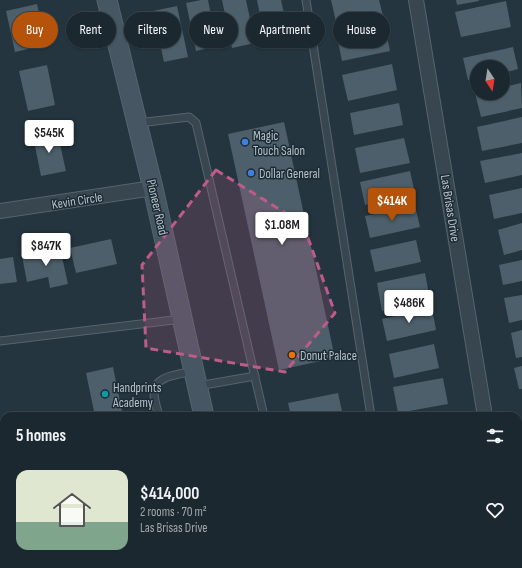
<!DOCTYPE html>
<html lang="en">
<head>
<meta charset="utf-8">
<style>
	body { margin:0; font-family:"Sofia Sans Condensed",sans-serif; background:#243037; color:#f1f3f6; height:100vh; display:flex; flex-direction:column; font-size:15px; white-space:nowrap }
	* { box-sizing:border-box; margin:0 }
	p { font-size:13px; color:#a0a6aa }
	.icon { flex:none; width:22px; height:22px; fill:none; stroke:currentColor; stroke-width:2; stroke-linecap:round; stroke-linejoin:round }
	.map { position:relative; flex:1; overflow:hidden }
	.side { position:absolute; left:0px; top:412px; width:522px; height:156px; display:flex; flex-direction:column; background:#1b282f; border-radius:12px 12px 0 0; box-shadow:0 1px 3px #0004,0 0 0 1px #39444b }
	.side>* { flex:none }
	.top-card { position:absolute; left:12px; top:12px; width:498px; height:36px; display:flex; gap:8px }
	.needle { width:26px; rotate:168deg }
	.controls { position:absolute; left:470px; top:60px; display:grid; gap:8px }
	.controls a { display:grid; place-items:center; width:40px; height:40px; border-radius:50%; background:#1b282f; box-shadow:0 1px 3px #0004,0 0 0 1px #39444b; font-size:20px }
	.price { position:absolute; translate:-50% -34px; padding:0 9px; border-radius:4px; background:#fff; color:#222; font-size:13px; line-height:26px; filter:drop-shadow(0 1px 2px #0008) }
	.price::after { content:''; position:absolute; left:50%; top:24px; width:12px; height:9px; margin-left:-6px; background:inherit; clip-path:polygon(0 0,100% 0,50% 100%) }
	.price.on { background:#b45309; color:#fff }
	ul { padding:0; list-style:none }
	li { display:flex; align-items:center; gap:12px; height:100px; padding:0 16px }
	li+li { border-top:1px solid #39444b }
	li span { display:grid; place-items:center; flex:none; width:112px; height:80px; border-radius:12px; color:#555 }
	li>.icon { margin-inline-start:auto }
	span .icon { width:48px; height:48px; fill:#fffc; stroke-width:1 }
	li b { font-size:17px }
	h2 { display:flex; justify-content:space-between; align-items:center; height:48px; padding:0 16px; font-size:17px }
	.pill { padding:0 14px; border-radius:18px; background:#1b282f; box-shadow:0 1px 3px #0004,0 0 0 1px #39444b; font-size:14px; line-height:36px }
	.pill.on { background:#b45309; color:#fff }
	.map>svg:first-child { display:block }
	.building { fill:#4d5f6a }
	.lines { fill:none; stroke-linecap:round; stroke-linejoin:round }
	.lane-casing { stroke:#56646d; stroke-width:9 }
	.street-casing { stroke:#56646d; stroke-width:16 }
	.secondary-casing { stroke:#56646d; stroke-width:21 }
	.lane { stroke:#38464f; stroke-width:7 }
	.street { stroke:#38464f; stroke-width:14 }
	.secondary { stroke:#465662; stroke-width:19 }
	.marked { fill:#bc5c87; fill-opacity:0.2; stroke:#bc5c87; stroke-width:3; stroke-dasharray:8 5; stroke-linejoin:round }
	.shop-dot { fill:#3f7fe0; stroke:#1d2b34; stroke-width:1.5 }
	.food-dot { fill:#e8710a; stroke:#1d2b34; stroke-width:1.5 }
	.culture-dot { fill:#0f9aa8; stroke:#1d2b34; stroke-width:1.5 }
	.labels { text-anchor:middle; stroke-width:3; stroke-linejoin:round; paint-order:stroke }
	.poi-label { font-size:13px; fill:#b4c1ca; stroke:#1d2b34; text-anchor:start }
	.street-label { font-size:13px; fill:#b4c1ca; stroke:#1d2b34 }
</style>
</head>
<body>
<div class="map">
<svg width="522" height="568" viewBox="0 0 522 568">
	<rect width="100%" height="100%" fill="#24353f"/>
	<!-- building -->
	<g class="building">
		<path d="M201,0H208L217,46L196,51L186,3Z"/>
		<path d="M222,0H246L255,43L232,48Z"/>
		<path d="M257,0H281L289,36L265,41Z"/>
		<path d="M331,0H379L383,16L337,26Z"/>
		<path d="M456,0H479V1L457,5Z"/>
		<path d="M506,1L511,27L461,37L455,12Z"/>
		<path d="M37,4L46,45L15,52L6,11Z"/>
		<path d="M177,6L188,57L164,62L153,11Z"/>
		<path d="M384,22L390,51L342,61L336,32Z"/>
		<path d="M513,47L518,69L503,73V67H477V78L468,80L463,58Z"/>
		<path d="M392,64L397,90L348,101L342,75Z"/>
		<path d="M47,65L55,105L28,111L19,71Z"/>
		<path d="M521,83L522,108L481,117L475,93H503V87Z"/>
		<path d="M399,103L403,125L354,135L350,113Z"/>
		<path d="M522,117V143L482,151L477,127Z"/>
		<path d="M284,122L335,358L279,370L228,134Z"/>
		<path d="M57,131L66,171L41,176L33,136Z"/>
		<path d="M404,138L410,163L360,173L355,148Z"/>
		<path d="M522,153V175L485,183L480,161Z"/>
		<path d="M410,171L415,194L365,205L360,182Z"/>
		<path d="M522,188V213L494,219L489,195Z"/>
		<path d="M415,206L420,227L370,238L365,216Z"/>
		<path d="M522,223V250L504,255L498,230Z"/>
		<path d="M111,239L117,264L76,273L70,248Z"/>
		<path d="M416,240L421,262L375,272L370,250Z"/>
		<path d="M60,248L68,284L50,288L48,277L27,282L22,256Z"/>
		<path d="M13,257L17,282L0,284V259Z"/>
		<path d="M522,260V281L503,285L499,265Z"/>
		<path d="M425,273L430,300L382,311L377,283Z"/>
		<path d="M522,295V320L509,323L504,298Z"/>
		<path d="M432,308L436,330L387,341L382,319Z"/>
		<path d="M522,330V357L516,358L511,333Z"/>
		<path d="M434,344L439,368L394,378L389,354Z"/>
		<path d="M522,366V389H519L514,368Z"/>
		<path d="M113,367L123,416H95L86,373Z"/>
		<path d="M443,378L448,404L398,413L393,387Z"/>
		<path d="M338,393L343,416H291L288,403Z"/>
		<path d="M449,411L450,416H427V415Z"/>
		<path d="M522,552V568H519L518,553Z"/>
		<path d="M474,564H509L510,568H470V565Z"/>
	</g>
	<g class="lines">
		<defs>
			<g id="lane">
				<path d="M306,0L371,416"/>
				<path d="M138,123L189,117L196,123L264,416"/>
				<path d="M0,341L182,319"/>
				<path d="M198,386L255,376"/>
				<path d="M159,416C157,408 152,396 155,388C159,375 182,374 194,371"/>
				<path d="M101,564L102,568"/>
			</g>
			<g id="street">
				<path d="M416,0L485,416"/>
				<path d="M0,211L153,188"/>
			</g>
			<g id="secondary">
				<path d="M107,0L153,188L204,416"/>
				<path d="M518,504L522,503"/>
				<path d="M193,568L226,564"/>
			</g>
		</defs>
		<!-- lane casing -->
		<use href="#lane" class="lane-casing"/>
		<!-- street casing -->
		<use href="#street" class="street-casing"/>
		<!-- secondary casing -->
		<use href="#secondary" class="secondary-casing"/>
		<!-- lane -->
		<use href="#lane" class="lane"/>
		<!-- street -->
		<use href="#street" class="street"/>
		<!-- secondary -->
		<use href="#secondary" class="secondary"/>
	</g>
	<!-- marked area -->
	<path class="marked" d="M216,170L303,224L335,313L285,372L146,348L142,265Z"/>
	<!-- markers -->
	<g class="shop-dot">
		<circle cx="245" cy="142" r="4"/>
		<circle cx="251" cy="173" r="4"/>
	</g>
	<circle class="food-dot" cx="292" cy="355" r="4"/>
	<circle class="culture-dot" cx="105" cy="394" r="4"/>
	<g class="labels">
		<!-- poi labels -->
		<g class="poi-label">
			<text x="253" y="140">Magic<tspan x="253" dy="15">Touch Salon</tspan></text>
			<text x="259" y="178">Dollar General</text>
			<text x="300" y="360">Donut Palace</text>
			<text x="113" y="392">Handprints<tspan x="113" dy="15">Academy</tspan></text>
		</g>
		<!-- street labels -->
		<g class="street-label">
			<text transform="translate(77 200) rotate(-9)" y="5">Kevin Circle</text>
			<text transform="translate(158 207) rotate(77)" y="5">Pioneer Road</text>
			<text transform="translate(451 208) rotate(81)" y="5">Las Brisas Drive</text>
		</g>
	</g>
</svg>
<div class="controls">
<a><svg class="needle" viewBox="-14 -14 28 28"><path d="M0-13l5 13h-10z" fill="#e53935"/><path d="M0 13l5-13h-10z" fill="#a0a6aa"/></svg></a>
</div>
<b class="price" style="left:49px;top:154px">$545K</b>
<b class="price on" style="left:392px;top:222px">$414K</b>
<b class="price" style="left:282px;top:246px">$1.08M</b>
<b class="price" style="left:46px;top:267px">$847K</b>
<b class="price" style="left:409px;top:324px">$486K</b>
<div class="top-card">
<a class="pill on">Buy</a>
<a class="pill">Rent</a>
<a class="pill">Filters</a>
<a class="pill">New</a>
<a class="pill">Apartment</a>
<a class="pill">House</a>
</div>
<section class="side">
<h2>5 homes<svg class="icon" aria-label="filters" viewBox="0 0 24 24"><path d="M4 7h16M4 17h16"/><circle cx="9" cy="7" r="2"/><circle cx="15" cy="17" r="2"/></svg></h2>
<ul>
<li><span style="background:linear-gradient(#dfe7d0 65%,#7fa58c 0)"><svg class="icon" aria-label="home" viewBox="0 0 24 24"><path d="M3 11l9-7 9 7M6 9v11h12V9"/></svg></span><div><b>$414,000</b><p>2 rooms · 70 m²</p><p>Las Brisas Drive</p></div><svg class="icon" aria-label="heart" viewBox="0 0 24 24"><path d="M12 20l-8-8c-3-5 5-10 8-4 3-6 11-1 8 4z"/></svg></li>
</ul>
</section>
</div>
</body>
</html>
